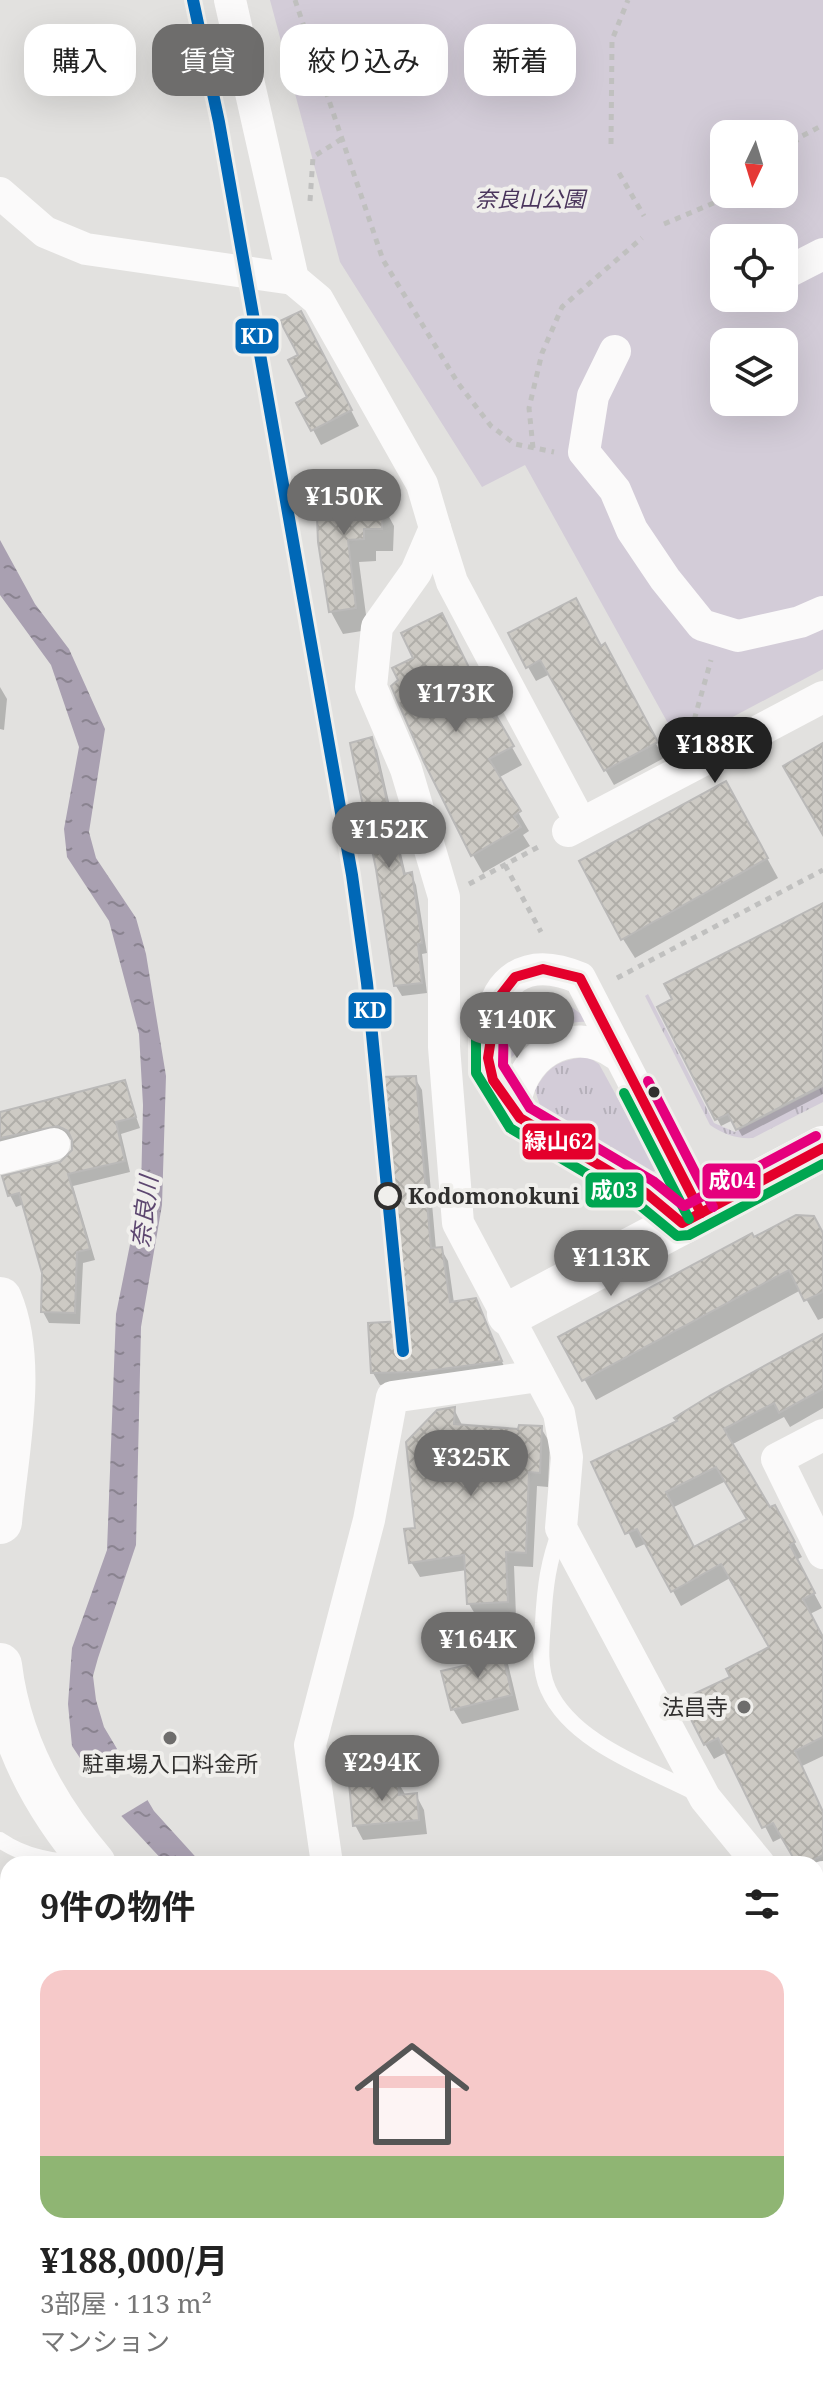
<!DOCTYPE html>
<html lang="ja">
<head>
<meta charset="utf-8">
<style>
	body { margin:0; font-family:"Noto Serif","Noto Sans JP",serif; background:#f2f2f2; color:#222; height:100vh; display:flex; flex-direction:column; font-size:30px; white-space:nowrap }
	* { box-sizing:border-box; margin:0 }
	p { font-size:26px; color:#767676 }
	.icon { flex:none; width:44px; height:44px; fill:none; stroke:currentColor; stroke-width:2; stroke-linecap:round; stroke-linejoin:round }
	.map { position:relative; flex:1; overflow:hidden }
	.drawer { position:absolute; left:0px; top:1856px; width:824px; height:538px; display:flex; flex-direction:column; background:#fff; border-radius:24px 24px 0 0; box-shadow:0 8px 32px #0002 }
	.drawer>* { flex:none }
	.guide { position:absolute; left:24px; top:24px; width:776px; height:72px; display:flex; gap:16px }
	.needle { width:52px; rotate:184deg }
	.controls { position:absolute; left:710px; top:120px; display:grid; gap:16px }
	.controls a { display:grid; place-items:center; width:88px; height:88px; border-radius:16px; background:#fff; box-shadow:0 8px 32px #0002; font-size:40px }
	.price { position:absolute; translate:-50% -68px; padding:0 18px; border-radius:28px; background:#6e6d6c; color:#fff; font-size:26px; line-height:52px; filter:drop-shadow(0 2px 4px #0008) }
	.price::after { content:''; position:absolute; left:50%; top:48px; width:24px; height:18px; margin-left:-12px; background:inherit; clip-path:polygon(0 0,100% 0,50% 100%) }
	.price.current { background:#222; color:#fff }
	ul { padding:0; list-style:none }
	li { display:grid; align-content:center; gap:16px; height:424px; padding:0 40px }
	li span { display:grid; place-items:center; height:248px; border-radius:24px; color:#555 }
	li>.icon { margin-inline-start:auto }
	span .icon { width:144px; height:144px; fill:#fffc; stroke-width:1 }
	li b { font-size:34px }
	h2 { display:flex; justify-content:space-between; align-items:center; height:96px; padding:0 40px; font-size:34px }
	.chip { padding:0 28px; border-radius:24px; background:#fff; box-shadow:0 8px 32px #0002; font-size:28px; line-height:72px }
	.chip.current { background:#6e6d6c; color:#fff }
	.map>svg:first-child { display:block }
	.grass { fill:url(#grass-tufts) }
	.green { fill:#d3ccd8; fill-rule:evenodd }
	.water { fill:url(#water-ripples) }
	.pier { fill:#e2e1df }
	.shadow { fill:#0003; fill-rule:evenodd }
	.building { fill:url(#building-cross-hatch); stroke:#bab9b8; stroke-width:2; fill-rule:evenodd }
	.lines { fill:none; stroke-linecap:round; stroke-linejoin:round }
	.path { stroke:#c0c0bf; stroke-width:5; stroke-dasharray:6 6; stroke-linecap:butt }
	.lane { stroke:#fbfafa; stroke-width:16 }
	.street { stroke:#fbfafa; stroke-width:32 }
	.secondary { stroke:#fbfafa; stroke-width:44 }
	.bus-1-casing { stroke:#f0efec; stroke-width:16 }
	.bus-2-casing { stroke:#f0efec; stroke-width:16 }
	.bus-3-casing { stroke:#f0efec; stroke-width:16 }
	.bus-1 { stroke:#e4002b; stroke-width:10 }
	.bus-2 { stroke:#00a651; stroke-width:10 }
	.bus-3 { stroke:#e5007d; stroke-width:10 }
	.rail-1-casing { stroke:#f0efec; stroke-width:18 }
	.rail-1 { stroke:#0068b7; stroke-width:12 }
	.bus-dot { fill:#302f2e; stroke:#f0efec; stroke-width:3 }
	.stop-dot { fill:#f0efec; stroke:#302f2e; stroke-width:4 }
	.poi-dot { fill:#6e6d6c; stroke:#f0efec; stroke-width:3 }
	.labels { text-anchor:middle; stroke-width:8; stroke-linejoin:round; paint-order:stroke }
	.park-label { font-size:22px; font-style:italic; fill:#4a355c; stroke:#f0efec }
	.stop-label { font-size:22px; font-weight:bold; fill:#302f2e; stroke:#f0efec; text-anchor:start }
	.poi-label { font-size:22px; fill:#302f2e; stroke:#f0efec; text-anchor:end }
	.water-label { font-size:24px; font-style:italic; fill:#5d4770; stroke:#f0efec }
	.line-badge { stroke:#f0efec; stroke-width:3 }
	.badge-label { font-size:22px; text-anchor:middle; font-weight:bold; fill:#fff }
</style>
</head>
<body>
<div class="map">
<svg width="823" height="2393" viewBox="0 0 823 2393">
	<defs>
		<pattern id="grass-tufts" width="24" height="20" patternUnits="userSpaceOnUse" patternTransform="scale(2)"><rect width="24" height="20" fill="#d3ccd8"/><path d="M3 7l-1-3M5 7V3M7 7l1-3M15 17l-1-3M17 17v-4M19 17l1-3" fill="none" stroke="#b5b0ba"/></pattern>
		<pattern id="water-ripples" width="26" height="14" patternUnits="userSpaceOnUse" patternTransform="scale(2)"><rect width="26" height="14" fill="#a9a0b1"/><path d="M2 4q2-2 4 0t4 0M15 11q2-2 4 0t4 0" fill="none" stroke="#8a8390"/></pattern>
		<pattern id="building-cross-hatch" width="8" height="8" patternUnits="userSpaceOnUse" patternTransform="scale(2)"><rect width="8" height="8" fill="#cdcac4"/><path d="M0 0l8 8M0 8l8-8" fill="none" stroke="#b0aea9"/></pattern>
	</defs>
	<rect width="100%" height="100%" fill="#e2e1df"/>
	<!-- grass -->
	<g class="grass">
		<path d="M648,994L714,1123L735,1132L823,1087V1102L753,1138C737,1139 723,1134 710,1125L645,996Z"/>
		<path d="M547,999L566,1003L592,1022C558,1019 528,1037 507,1063C508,1036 515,1002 547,999Z"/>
		<path d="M588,1057L599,1064L657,1170L646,1175L543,1115L535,1090C548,1066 560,1059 588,1057Z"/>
	</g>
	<!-- green -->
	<g class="green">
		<path d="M270,0H823V669L680,745L525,465L482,487L340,262ZM724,134H784V194H724ZM724,238H784V298H724ZM724,342H784V402H724Z"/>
		<path d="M626,1113L654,1170L647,1174L609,1152Z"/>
		<path d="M0,1879L8,1883V2386H232L230,2393H0Z"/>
	</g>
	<!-- water -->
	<path class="water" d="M0,540L35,604L69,649L105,729L89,832L96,858L136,918L146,954L166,1076L162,1205L141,1327L136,1545L98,1658L93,1676L96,1700L104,1727L154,1811L202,1864H166L112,1806L72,1746L68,1704L72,1648L107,1550L116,1314L141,1190L143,1105L139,1034L109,921L67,857L64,829L79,747L51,665L0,595Z"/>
	<!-- pier -->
	<path class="pier" d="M121,1747L151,1798L118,1818L83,1769Z"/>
	<!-- shadow -->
	<g class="shadow">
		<path d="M309,328L359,426L321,445L299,403L310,398L300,356Z"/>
		<path d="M376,484L389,506L388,515L394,526L393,551H376V561L359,562L368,630L343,634L331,612L320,541Z"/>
		<path d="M575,601L664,758L614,785L550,674L536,681L528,667Z"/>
		<path d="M0,687L7,699L4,730L0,729Z"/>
		<path d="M496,719L522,765L498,778L529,831L523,835L530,846L483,873L458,829Z"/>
		<path d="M371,740L377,750L406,875L411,874L416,885L427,953L422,954L427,993L402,996L396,986Z"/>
		<path d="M737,804L778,878L635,958L623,939Z"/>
		<path d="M823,905V1094L742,1136L733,1120L721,1126L659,1008Z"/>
		<path d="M415,1078L422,1090L436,1249H441L448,1261L454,1303L475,1301L507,1373L380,1385L373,1373L406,1323Z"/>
		<path d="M124,1082L140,1128L121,1134L130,1172L73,1186L95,1260L83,1263L80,1324L49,1323L43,1312L44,1273L24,1204L16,1207L10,1195L61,1164L74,1151V1143L68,1137L57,1136L0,1152V1115Z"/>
		<path d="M823,1235V1318L818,1320L801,1290L596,1400L561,1338L753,1239Z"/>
		<path d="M823,1352V1408L790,1427L784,1417L731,1445L770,1510L783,1522L802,1557L796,1560L822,1608L810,1614L823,1639V1756L802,1766L823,1812V1874L816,1864H799L783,1837L773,1842L727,1752L714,1759L705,1744L733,1678L771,1648L730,1578L681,1606L647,1543L636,1548L594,1463ZM726,1481L750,1520L694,1549L672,1508Z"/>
		<path d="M454,1409L463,1427L520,1431L541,1428L550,1443L548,1487L537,1486L533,1567L514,1566L516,1616L478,1619L469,1604L467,1570L420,1577L411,1562Z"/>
		<path d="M500,1649L508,1664L519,1710L462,1724L453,1709Z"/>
		<path d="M397,1780L406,1796L416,1795L424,1810L427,1834L363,1840L355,1825Z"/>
		<path d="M823,1927V1942H816V1930Z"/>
		<path d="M0,2069L8,2074V2134L0,2138Z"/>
		<path d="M823,2095V2152L816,2154V2097Z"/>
		<path d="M119,2386H152L163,2393H113Z"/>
		<path d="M240,2386H343L347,2393H238Z"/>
		<path d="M452,2386H612L616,2393H455Z"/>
	</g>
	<!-- building -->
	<g class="building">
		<path d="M301,311L352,410L311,431L296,403L307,397L288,360L298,355L280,321Z"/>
		<path d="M377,482L376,501L383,502L382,529H364V539L348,540L356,608L329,612L318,542L316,492Z"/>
		<path d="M576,598L601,646L605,643L658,742L604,771L540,660L526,668L508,633Z"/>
		<path d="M442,613L494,718L497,717L514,746L489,759L521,811L514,816L521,827L471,856L424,762L391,686L398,680L392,668L413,658L401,633Z"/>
		<path d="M372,737L404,874L412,872L422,943L418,944L422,983L394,986L376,869L350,743Z"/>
		<path d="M823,743V835L783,766Z"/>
		<path d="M726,781L768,858L621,940L579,861Z"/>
		<path d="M823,903V1085L736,1130L728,1114L715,1120L657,1007L672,999L664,984Z"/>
		<path d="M416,1076L431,1248L442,1247L450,1302L476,1298L502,1361L419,1372L371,1373L368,1323L404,1321L379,1077Z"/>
		<path d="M125,1080L136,1117L116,1122L125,1161L68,1174L90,1249L77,1252L75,1313L41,1312L42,1273L19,1193L8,1196L2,1176L60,1162L72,1150V1140L68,1131L58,1126L0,1138V1112Z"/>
		<path d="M796,1215L814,1216L823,1233V1292L804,1301L789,1270L582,1381L558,1337L752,1233L754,1237Z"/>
		<path d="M823,1334V1389L779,1413L774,1403L724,1429L770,1507L775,1505L795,1542L790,1545L815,1593L803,1599L823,1637V1737L795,1751L823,1812V1855L806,1864H797L773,1823L762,1828L718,1738L704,1745L681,1700L730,1677L726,1669L769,1647L721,1564L671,1592L637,1529L625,1534L591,1462L677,1421L674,1418L711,1395ZM716,1467L747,1519L694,1547L666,1492Z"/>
		<path d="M455,1407L454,1424L518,1429L519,1425L542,1426L540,1473L529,1472L526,1553L506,1552L508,1602L467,1604L464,1555L409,1563L404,1529L415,1528L406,1442L437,1410Z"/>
		<path d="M501,1646L512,1695L451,1710L441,1671L468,1665L465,1656Z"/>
		<path d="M398,1778L399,1795L417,1793L419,1820L353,1826L349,1783Z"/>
	</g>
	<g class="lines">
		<!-- path -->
		<g class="path">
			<path d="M295,0L383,260L458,383L491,426L515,444L554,452"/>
			<path d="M611,144L612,40L628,0"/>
			<path d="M784,151L802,136L823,125"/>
			<path d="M619,173L644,216"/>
			<path d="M310,201L313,157L343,138"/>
			<path d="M664,224L735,194"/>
			<path d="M533,448L529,408L542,353L562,307L642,238"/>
			<path d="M691,731L711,660"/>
			<path d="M505,865L541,932"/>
			<path d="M469,884L542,845"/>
			<path d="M617,978L823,870"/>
			<path d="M0,2039L8,2043"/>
		</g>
		<!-- lane -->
		<g class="lane">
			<path d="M561,1528C548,1562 545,1586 543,1623C541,1645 539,1669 548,1689C572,1743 648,1768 696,1793"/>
			<path d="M0,1840C25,1857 53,1862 84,1863"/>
			<path d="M217,2393L218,2386"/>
		</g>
		<!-- street -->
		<g class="street">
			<path d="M230,0L293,279L318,300L422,484L435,528L416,572L377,627L371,687L406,769L444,897V1047L458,1223L559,1413L567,1457L561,1528L705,1798L759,1864"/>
			<path d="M0,193L45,232L86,249L293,279"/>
			<path d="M784,274L823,254"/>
			<path d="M615,351L593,396L584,452L615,490L632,530L665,579L702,625L738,636L800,622L823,612"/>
			<path d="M435,528L452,582L581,824"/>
			<path d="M568,831L823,697"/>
			<path d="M515,1112C515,1058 570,1021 616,1054"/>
			<path d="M0,1158L54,1144"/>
			<path d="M682,1223L646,1193L520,1118L515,1112C507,1099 492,1083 489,1069C487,1060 489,1047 490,1037C491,979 526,955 580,978L701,1213"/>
			<path d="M823,1435L777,1459L823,1553"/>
			<path d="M327,1864L310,1745L369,1520L392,1397L539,1376"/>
			<path d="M816,1880L823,1877"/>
			<path d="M816,1952L823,1961"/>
			<path d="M29,2393L32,2386"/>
		</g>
		<!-- secondary -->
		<g class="secondary">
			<path d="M0,1299C27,1363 6,1453 0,1522"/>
			<path d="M509,1314L823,1148"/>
			<path d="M0,1665C9,1740 45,1807 94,1864"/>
			<path d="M816,2386L823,2390"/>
		</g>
		<defs>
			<g id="bus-1">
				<path d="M543,969L580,978L701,1213L682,1223L646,1193L520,1118L493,1080L488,1058L497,1000L515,977Z"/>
				<path d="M701,1213L823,1148"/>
			</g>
			<g id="bus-2">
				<path d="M476,1017V1073L510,1128L638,1204L677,1236L689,1235L823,1164"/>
				<path d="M624,1093L689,1219"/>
			</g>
			<g id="bus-3">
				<path d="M504,1017L503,1065L530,1108L653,1181L684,1206L816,1136"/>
				<path d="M648,1081L713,1207"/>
			</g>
		</defs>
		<!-- bus-1 casing -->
		<use href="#bus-1" class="bus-1-casing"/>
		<!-- bus-2 casing -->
		<use href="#bus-2" class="bus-2-casing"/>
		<!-- bus-3 casing -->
		<use href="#bus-3" class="bus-3-casing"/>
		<!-- bus-1 -->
		<use href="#bus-1" class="bus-1"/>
		<!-- bus-2 -->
		<use href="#bus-2" class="bus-2"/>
		<!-- bus-3 -->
		<use href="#bus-3" class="bus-3"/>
		<defs>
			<path id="rail-1" d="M193,0L219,122L352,875L367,983L403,1351"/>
		</defs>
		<!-- rail-1 casing -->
		<use href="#rail-1" class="rail-1-casing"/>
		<!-- rail-1 -->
		<use href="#rail-1" class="rail-1"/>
	</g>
	<!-- markers -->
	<circle class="bus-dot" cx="654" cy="1092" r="7"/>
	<circle class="stop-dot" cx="388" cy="1196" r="12"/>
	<g class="poi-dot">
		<circle cx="744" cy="1707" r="8"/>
		<circle cx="170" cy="1738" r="8"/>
	</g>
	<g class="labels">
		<!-- park labels -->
		<g class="park-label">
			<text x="530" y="207">奈良山公園</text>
		</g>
		<!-- stop labels -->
		<g class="stop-label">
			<text x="408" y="1204">Kodomonokuni</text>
		</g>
		<!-- poi labels -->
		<g class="poi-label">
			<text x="728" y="1715">法昌寺</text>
			<text x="170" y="1772" text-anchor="middle">駐車場入口料金所</text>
		</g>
		<!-- water labels -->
		<g class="water-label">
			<text transform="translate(145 1212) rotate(-83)" y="8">奈良川</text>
		</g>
	</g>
	<g class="line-badge">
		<rect x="234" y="317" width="46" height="38" rx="8" fill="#0068b7"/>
		<rect x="347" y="991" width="46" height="39" rx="8" fill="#0068b7"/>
		<rect x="521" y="1122" width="76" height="39" rx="8" fill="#e4002b"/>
		<rect x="701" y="1162" width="61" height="38" rx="8" fill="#e5007d"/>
		<rect x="584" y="1171" width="61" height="38" rx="8" fill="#00a651"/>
	</g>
	<g class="badge-label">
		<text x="257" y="344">KD</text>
		<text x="370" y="1018">KD</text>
		<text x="559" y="1149">緑山62</text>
		<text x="732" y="1188">成04</text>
		<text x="614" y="1198">成03</text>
	</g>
</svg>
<div class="controls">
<a><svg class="needle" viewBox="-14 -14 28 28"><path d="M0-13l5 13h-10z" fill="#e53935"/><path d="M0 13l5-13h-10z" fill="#767676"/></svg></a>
<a><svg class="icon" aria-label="locate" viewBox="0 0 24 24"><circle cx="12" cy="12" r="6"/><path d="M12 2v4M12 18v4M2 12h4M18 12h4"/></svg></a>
<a><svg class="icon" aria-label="layers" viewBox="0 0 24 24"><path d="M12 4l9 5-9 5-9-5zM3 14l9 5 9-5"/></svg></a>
</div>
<b class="price" style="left:344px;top:537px">¥150K</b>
<b class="price" style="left:456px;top:734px">¥173K</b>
<b class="price current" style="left:715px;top:785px">¥188K</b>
<b class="price" style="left:389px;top:870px">¥152K</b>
<b class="price" style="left:517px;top:1060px">¥140K</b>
<b class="price" style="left:611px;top:1298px">¥113K</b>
<b class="price" style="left:471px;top:1498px">¥325K</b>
<b class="price" style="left:478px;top:1680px">¥164K</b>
<b class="price" style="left:382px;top:1803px">¥294K</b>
<div class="guide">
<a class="chip">購入</a>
<a class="chip current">賃貸</a>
<a class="chip">絞り込み</a>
<a class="chip">新着</a>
</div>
<section class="drawer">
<h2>9件の物件<svg class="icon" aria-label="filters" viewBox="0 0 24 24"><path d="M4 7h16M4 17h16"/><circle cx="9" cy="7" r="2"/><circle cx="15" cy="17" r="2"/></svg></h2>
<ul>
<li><span style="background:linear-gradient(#f6c9c9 75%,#8fb573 0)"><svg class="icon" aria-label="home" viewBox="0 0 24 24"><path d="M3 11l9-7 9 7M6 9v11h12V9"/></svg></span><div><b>¥188,000/月</b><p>3部屋 · 113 m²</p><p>マンション</p></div></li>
</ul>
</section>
</div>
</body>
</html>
